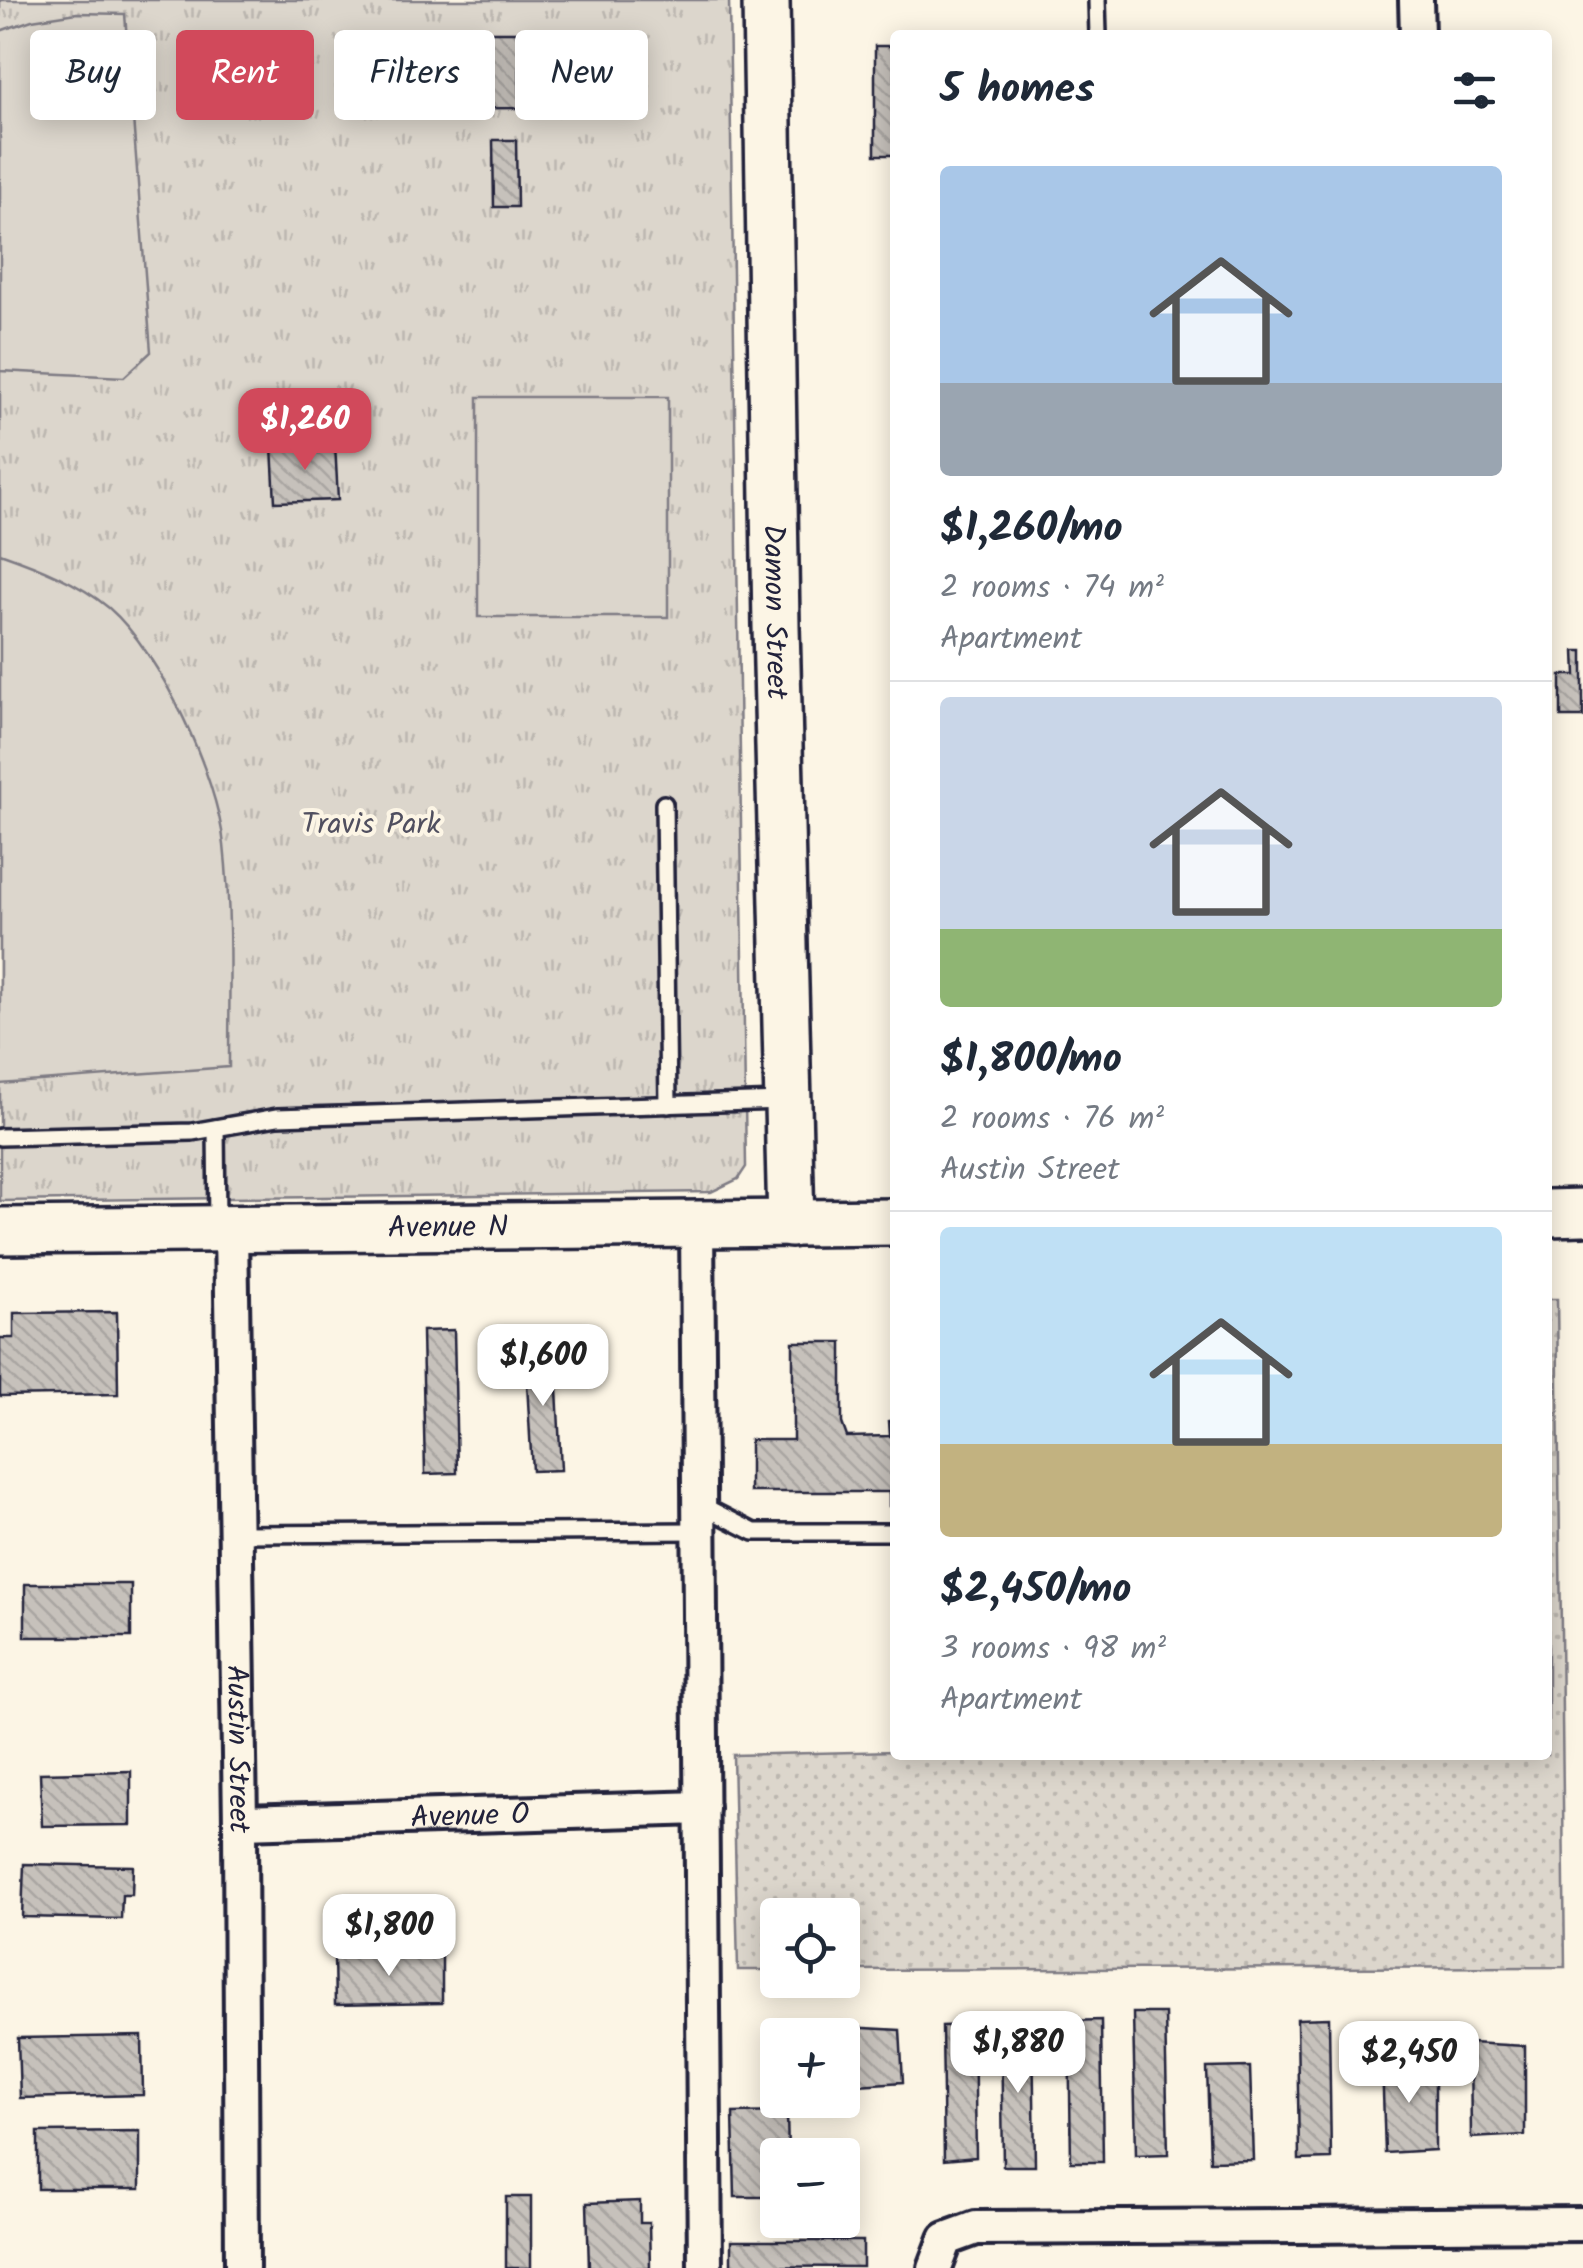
<!DOCTYPE html>
<html lang="en">
<head>
<meta charset="utf-8">
<style>
	body { margin:0; font-family:Kalam,sans-serif; background:#f6f6f7; color:#1f2937; height:100vh; display:flex; flex-direction:column; font-size:38px; white-space:nowrap }
	* { box-sizing:border-box; margin:0 }
	p { font-size:32px; color:#747a83 }
	.icon { flex:none; width:55px; height:55px; fill:none; stroke:currentColor; stroke-width:2; stroke-linecap:round; stroke-linejoin:round }
	.map { position:relative; flex:1; overflow:hidden }
	.details { position:absolute; left:890px; top:30px; width:662px; height:1730px; display:flex; flex-direction:column; background:#fff; border-radius:10px; box-shadow:0 5px 25px #0003 }
	.details>* { flex:none }
	.top-card { position:absolute; left:30px; top:30px; width:710px; height:90px; display:flex; gap:20px }
	.controls { position:absolute; left:760px; top:1898px; display:grid; gap:20px }
	.controls a { display:grid; place-items:center; width:100px; height:100px; border-radius:10px; background:#fff; box-shadow:0 5px 25px #0003; font-size:50px }
	.price { position:absolute; translate:-50% -85px; padding:0 22px; border-radius:20px; background:#fff; color:#222; font-size:32px; line-height:65px; filter:drop-shadow(0 2px 5px #0008) }
	.price::after { content:''; position:absolute; left:50%; top:60px; width:30px; height:22px; margin-left:-15px; background:inherit; clip-path:polygon(0 0,100% 0,50% 100%) }
	.price.active { background:#d1495b; color:#fff }
	ul { padding:0; list-style:none }
	li { display:grid; align-content:center; gap:20px; height:530px; padding:0 50px }
	li+li { border-top:2px solid #e0e1e3 }
	li span { display:grid; place-items:center; height:310px; border-radius:10px; color:#555 }
	li>.icon { margin-inline-start:auto }
	span .icon { width:180px; height:180px; fill:#fffc; stroke-width:1 }
	li b { font-size:42px }
	h2 { display:flex; justify-content:space-between; align-items:center; height:120px; padding:0 50px; font-size:42px }
	.tag { padding:0 35px; border-radius:10px; background:#fff; box-shadow:0 5px 25px #0003; font-size:35px; line-height:90px }
	.tag.active { background:#d1495b; color:#fff }
	.map>svg:first-child { display:block }
	.grass { fill:url(#grass-dots); stroke:#7f7c84; stroke-width:2.5 }
	.park { fill:url(#park-tufts); stroke:#7f7c84; stroke-width:2.5 }
	.garden { fill:#dcd6cc; stroke:#7f7c84; stroke-width:2.5 }
	.building { fill:url(#building-back-hatch); stroke:#22223b; stroke-width:2.5 }
	.lines { fill:none; stroke-linecap:round; stroke-linejoin:round }
	.lane-casing { stroke:#22223b; stroke-width:22 }
	.street-casing { stroke:#22223b; stroke-width:40 }
	.secondary-casing { stroke:#22223b; stroke-width:52 }
	.lane { stroke:#fcf5e5; stroke-width:15 }
	.street { stroke:#fcf5e5; stroke-width:32 }
	.secondary { stroke:#fcf5e5; stroke-width:45 }
	.labels { text-anchor:middle; stroke-width:8; stroke-linejoin:round; paint-order:stroke }
	.street-label { font-size:30px; fill:#22223b; stroke:#fcf5e5 }
	.park-label { font-size:30px; fill:#504f5f; stroke:#fcf5e5 }
</style>
</head>
<body>
<div class="map">
<svg width="1583" height="2268" viewBox="0 0 1583 2268">
	<defs>
		<pattern id="grass-dots" width="8" height="8" patternUnits="userSpaceOnUse" patternTransform="scale(2.5)"><rect width="8" height="8" fill="#dcd6cc"/><path d="M2 2h.1M6 6h.1" fill="none" stroke="#bcb7b0" stroke-width="1.8" stroke-linecap="round"/></pattern>
		<pattern id="park-tufts" width="24" height="20" patternUnits="userSpaceOnUse" patternTransform="scale(2.5)"><rect width="24" height="20" fill="#dcd6cc"/><path d="M3 7l-1-3M5 7V3M7 7l1-3M15 17l-1-3M17 17v-4M19 17l1-3" fill="none" stroke="#bcb7b0"/></pattern>
		<pattern id="building-back-hatch" width="6" height="6" patternUnits="userSpaceOnUse" patternTransform="scale(2.5)"><rect width="6" height="6" fill="#c6c1bb"/><path d="M-1 5l2 2M0 0l6 6M5-1l2 2" fill="none" stroke="#aaa6a2"/></pattern>
	</defs>
	<rect width="100%" height="100%" fill="#fcf5e5"/>
	<filter id="ink" filterUnits="userSpaceOnUse"><feTurbulence type="fractalNoise" baseFrequency=".01" numOctaves="2"/><feDisplacementMap in="SourceGraphic" scale="20" xChannelSelector="R" yChannelSelector="G"/><feConvolveMatrix kernelMatrix="1 2 1 2 8 2 1 2 1" color-interpolation-filters="sRGB"/></filter>
	<g filter="url(#ink)">
		<!-- grass -->
		<path class="grass" d="M1548,1299H1557L1565,1967L843,1970L842,1915H778L777,1970H738L733,1755L895,1751V1755H1548Z"/>
		<!-- park -->
		<path class="park" d="M0,0H729L746,1167L738,1179L711,1192L0,1201Z"/>
		<!-- garden -->
		<g class="garden">
			<path d="M77,13L125,14L151,352L124,377L0,371V31L32,20Z"/>
			<rect x="478" y="397" width="190" height="220"/>
			<path d="M0,553C37,566 78,582 109,608C161,653 217,777 224,845C232,918 229,994 229,1067L0,1084Z"/>
		</g>
		<!-- building -->
		<g class="building">
			<path d="M400,32H519L520,108L400,109Z"/>
			<rect x="875" y="46" width="20" height="109"/>
			<path d="M493,140H516L517,207H494Z"/>
			<path d="M335,444L338,500L275,502L272,447Z"/>
			<path d="M1575,651H1583V717H1561V675H1576Z"/>
			<path d="M117,1312L118,1394L0,1396V1338H14V1313Z"/>
			<path d="M454,1330L457,1473L425,1474L422,1331Z"/>
			<path d="M793,1342H842V1423L847,1437L890,1436L889,1421H895V1506H889V1492H750V1440H793Z"/>
			<path d="M555,1347L561,1470L532,1471L525,1348Z"/>
			<rect x="25" y="1584" width="106" height="53"/>
			<path d="M131,1771V1825L42,1826L40,1773Z"/>
			<path d="M24,1864L133,1866L132,1895H122L121,1919L22,1917Z"/>
			<path d="M406,1945H423L424,1955H442V2003L335,2005L334,1956L406,1955Z"/>
			<path d="M1133,2013H1165L1168,2154L1136,2155Z"/>
			<path d="M1329,2018L1331,2159L1299,2160L1297,2019Z"/>
			<path d="M1101,2020L1103,2162H1071L1069,2021Z"/>
			<path d="M809,2025L900,2030L903,2082L842,2086V2035H810Z"/>
			<path d="M974,2025L976,2157L944,2160L942,2026Z"/>
			<path d="M1001,2025H1033L1035,2166H1003Z"/>
			<path d="M142,2036L143,2095L20,2098L18,2038Z"/>
			<path d="M1470,2043L1525,2046V2135L1471,2138Z"/>
			<path d="M1435,2060V2150L1385,2153L1382,2061Z"/>
			<path d="M1250,2067L1253,2160L1210,2161L1207,2068Z"/>
			<path d="M787,2112L788,2155H778V2197H735L733,2113Z"/>
			<path d="M140,2131V2189H38V2132Z"/>
			<rect x="506" y="2197" width="25" height="71"/>
			<path d="M640,2201V2223H649L650,2268H589L587,2203Z"/>
			<path d="M731,2241H863V2267L731,2266Z"/>
		</g>
		<g class="lines">
			<defs>
				<g id="lane">
					<path d="M1097,0L1098,35"/>
					<path d="M664,804L668,1105"/>
					<path d="M216,1128L217,1224"/>
					<path d="M0,1137L192,1132L277,1117L784,1101"/>
					<path d="M699,1504L754,1532H895"/>
					<path d="M234,1534L699,1531"/>
				</g>
				<g id="street">
					<path d="M1416,0L1417,35"/>
					<path d="M697,1223L705,2268"/>
					<path id="s1" d="M231,1229L240,1822L242,2268"/>
					<path id="s2" d="M240,1822L702,1808"/>
					<path d="M935,2268L946,2239L976,2228L1583,2224"/>
				</g>
				<g id="secondary">
					<path id="s3" d="M766,0L776,626L791,1224"/>
					<path d="M1548,1213L1583,1212"/>
					<path id="s4" d="M0,1231L895,1222"/>
				</g>
			</defs>
			<!-- lane casing -->
			<use href="#lane" class="lane-casing"/>
			<!-- street casing -->
			<use href="#street" class="street-casing"/>
			<!-- secondary casing -->
			<use href="#secondary" class="secondary-casing"/>
			<!-- lane -->
			<use href="#lane" class="lane"/>
			<!-- street -->
			<use href="#street" class="street"/>
			<!-- secondary -->
			<use href="#secondary" class="secondary"/>
		</g>
	</g>
	<g class="labels">
		<!-- street labels -->
		<g class="street-label">
			<text dy="10" stroke="none"><textPath href="#s3" startOffset="612">Damon Street</textPath></text>
			<text dy="10" stroke="none"><textPath href="#s4" startOffset="448">Avenue N</textPath></text>
			<text dy="10" stroke="none"><textPath href="#s1" startOffset="520">Austin Street</textPath></text>
			<text dy="10" stroke="none"><textPath href="#s2" startOffset="230">Avenue O</textPath></text>
		</g>
		<!-- park labels -->
		<g class="park-label">
			<text x="371" y="833">Travis Park</text>
		</g>
	</g>
</svg>
<div class="controls">
<a><svg class="icon" aria-label="locate" viewBox="0 0 24 24"><circle cx="12" cy="12" r="6"/><path d="M12 2v4M12 18v4M2 12h4M18 12h4"/></svg></a>
<a>+</a>
<a>−</a>
</div>
<b class="price active" style="left:305px;top:473px">$1,260</b>
<b class="price" style="left:543px;top:1409px">$1,600</b>
<b class="price" style="left:389px;top:1979px">$1,800</b>
<b class="price" style="left:1018px;top:2096px">$1,880</b>
<b class="price" style="left:1409px;top:2106px">$2,450</b>
<div class="top-card">
<a class="tag">Buy</a>
<a class="tag active">Rent</a>
<a class="tag">Filters</a>
<a class="tag">New</a>
</div>
<section class="details">
<h2>5 homes<svg class="icon" aria-label="filters" viewBox="0 0 24 24"><path d="M4 7h16M4 17h16"/><circle cx="9" cy="7" r="2"/><circle cx="15" cy="17" r="2"/></svg></h2>
<ul>
<li><span style="background:linear-gradient(#a9c7e8 70%,#9aa5b1 0)"><svg class="icon" aria-label="home" viewBox="0 0 24 24"><path d="M3 11l9-7 9 7M6 9v11h12V9"/></svg></span><div><b>$1,260/mo</b><p>2 rooms · 74 m²</p><p>Apartment</p></div></li>
<li><span style="background:linear-gradient(#c9d6e8 75%,#8fb573 0)"><svg class="icon" aria-label="home" viewBox="0 0 24 24"><path d="M3 11l9-7 9 7M6 9v11h12V9"/></svg></span><div><b>$1,800/mo</b><p>2 rooms · 76 m²</p><p>Austin Street</p></div></li>
<li><span style="background:linear-gradient(#bfe0f5 70%,#c2b280 0)"><svg class="icon" aria-label="home" viewBox="0 0 24 24"><path d="M3 11l9-7 9 7M6 9v11h12V9"/></svg></span><div><b>$2,450/mo</b><p>3 rooms · 98 m²</p><p>Apartment</p></div></li>
</ul>
</section>
</div>
</body>
</html>
